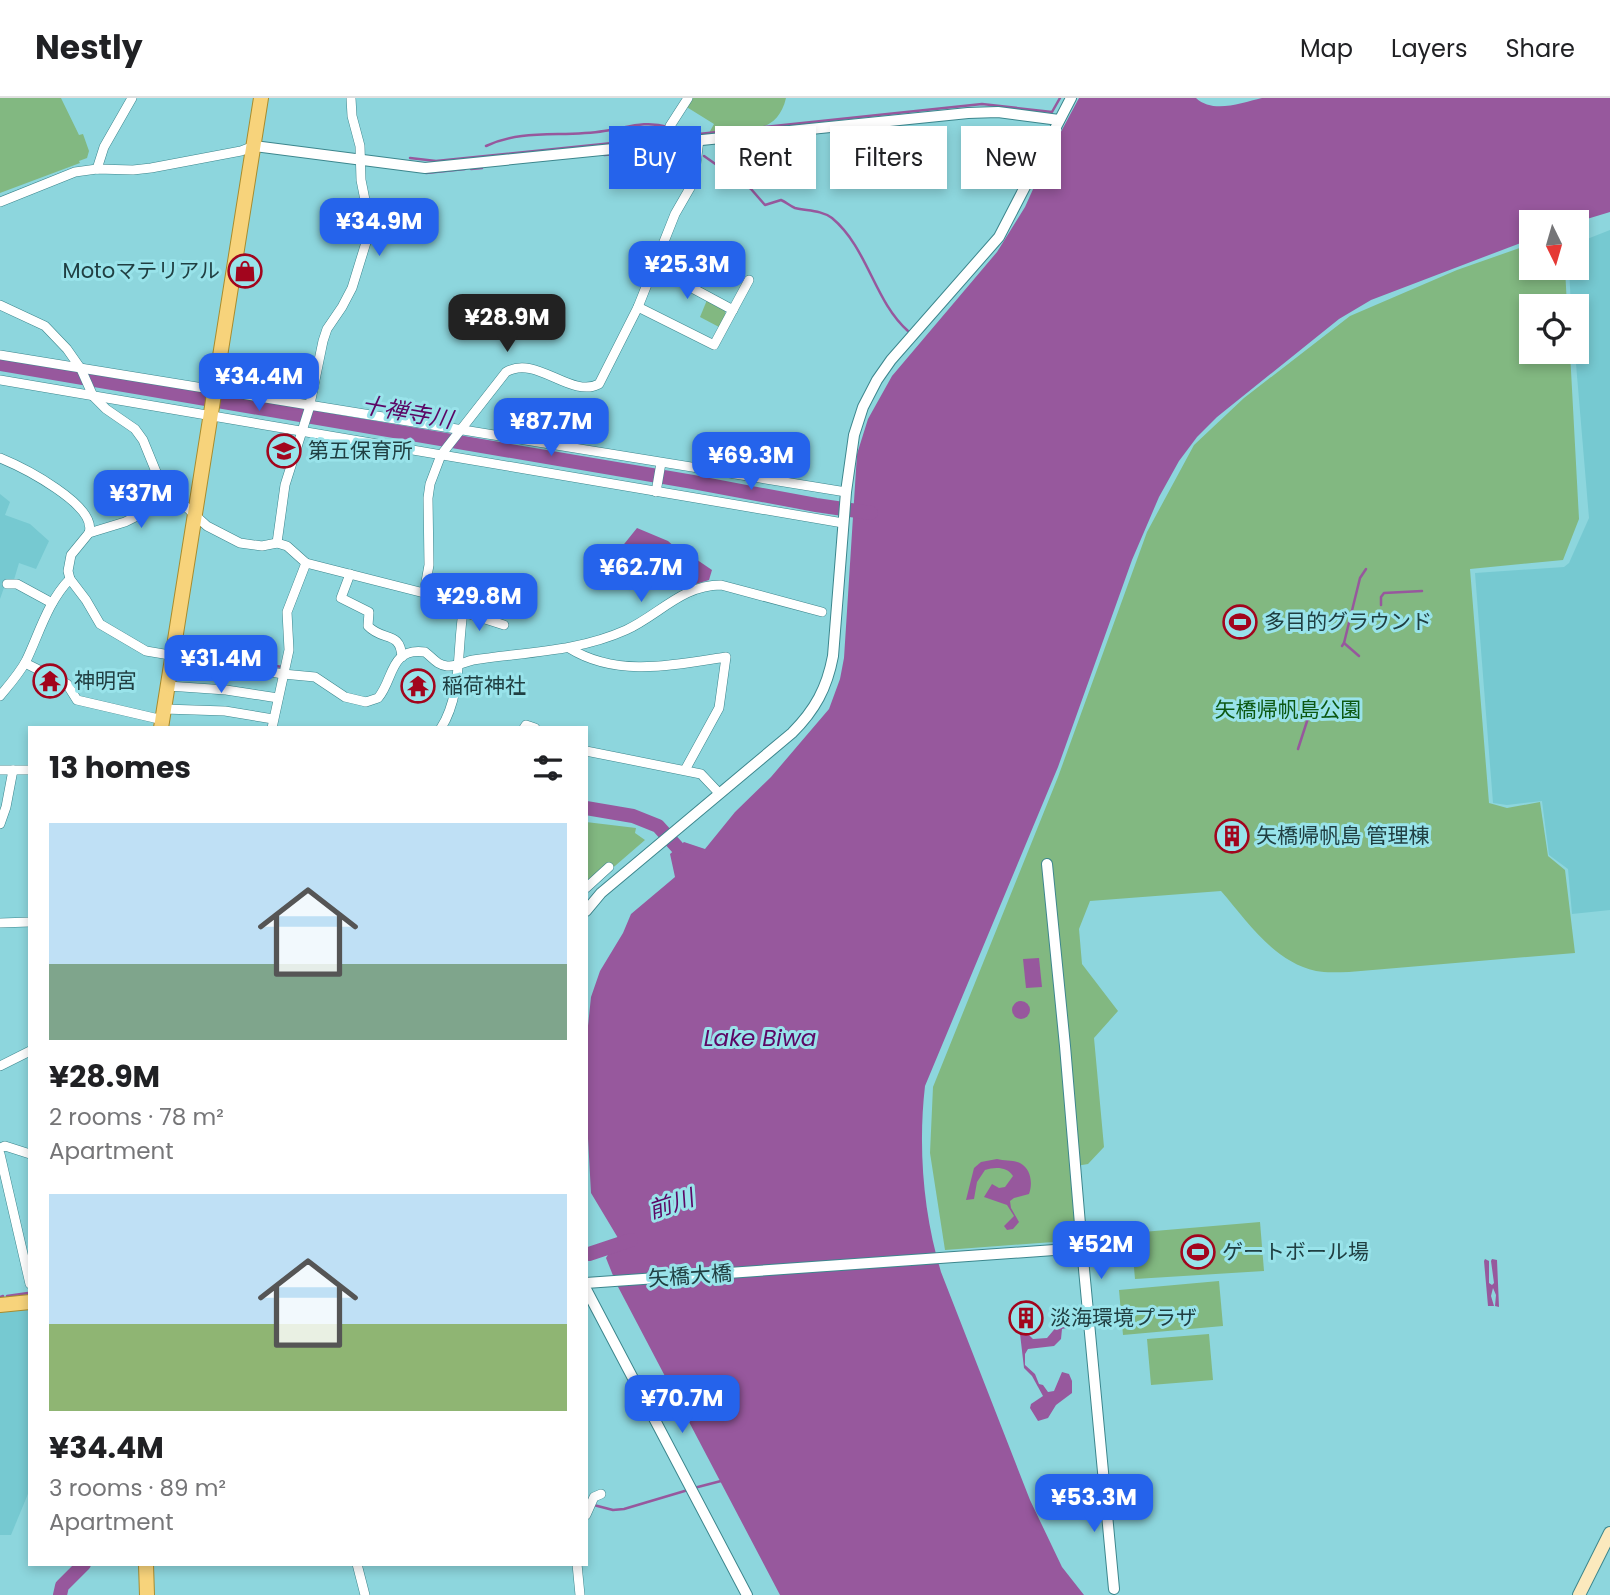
<!DOCTYPE html>
<html lang="en">
<head>
<meta charset="utf-8">
<style>
	body { margin:0; font-family:Poppins,"Noto Sans JP",sans-serif; background:#f6f6f6; color:#202124; height:100vh; display:flex; flex-direction:column; font-size:26px; white-space:nowrap }
	* { box-sizing:border-box; margin:0 }
	p { font-size:23px; color:#757577 }
	.icon { flex:none; width:38px; height:38px; fill:none; stroke:currentColor; stroke-width:2; stroke-linecap:round; stroke-linejoin:round }
	.map { position:relative; flex:1; overflow:hidden }
	.sheet { position:absolute; left:28px; top:628px; width:560px; height:840px; display:flex; flex-direction:column; background:#fff; border-radius:0px; box-shadow:0 4px 10px #0003 }
	.sheet>* { flex:none }
	.guide { position:absolute; left:609px; top:28px; width:665px; height:63px; display:flex; gap:14px }
	.needle { width:46px; rotate:175deg }
	.buttons { position:absolute; left:1519px; top:112px; display:grid; gap:14px }
	.buttons a { display:grid; place-items:center; width:70px; height:70px; border-radius:0px; background:#fff; box-shadow:0 4px 10px #0003; font-size:35px }
	.price { position:absolute; translate:-50% -60px; padding:0 16px; border-radius:14px; background:#2563eb; color:#fff; font-size:23px; line-height:46px; filter:drop-shadow(0 2px 4px #0008) }
	.price::after { content:''; position:absolute; left:50%; top:42px; width:21px; height:16px; margin-left:-10px; background:inherit; clip-path:polygon(0 0,100% 0,50% 100%) }
	.price.current { background:#222; color:#fff }
	ul { padding:0; list-style:none }
	li { display:grid; align-content:center; gap:14px; height:371px; padding:0 21px }
	li span { display:grid; place-items:center; height:217px; border-radius:0px; color:#555 }
	li>.icon { margin-inline-start:auto }
	span .icon { width:126px; height:126px; fill:#fffc; stroke-width:1 }
	li b { font-size:30px }
	h2 { display:flex; justify-content:space-between; align-items:center; height:84px; padding:0 21px; font-size:30px }
	.pill { padding:0 24px; border-radius:0px; background:#fff; box-shadow:0 4px 10px #0003; font-size:24px; line-height:63px }
	.pill.current { background:#2563eb; color:#fff }
	header { display:flex; align-items:center; gap:42px; box-sizing:border-box; height:98px; padding:0 35px; background:#fff; border-bottom:2px solid #e0e0e0 }
	header strong { font-size:33px }
	nav { display:flex; gap:38px; margin-inline-start:auto; font-size:24px }
	.map>svg:first-child { display:block }
	.built { fill:#76c9d1 }
	.green { fill:#82b881 }
	.water { fill:#97589d }
	.lines { fill:none; stroke-linecap:round; stroke-linejoin:round }
	.stream { stroke:#97589d; stroke-width:2.5 }
	.river { stroke:#97589d; stroke-width:14 }
	.minor-casing { stroke:#3c868d; stroke-width:10 }
	.tertiary-casing { stroke:#3c868d; stroke-width:12 }
	.secondary-casing { stroke:#3c868d; stroke-width:14 }
	.primary-casing { stroke:#a88c2e; stroke-width:16 }
	.minor { stroke:#fff; stroke-width:9 }
	.tertiary { stroke:#fff; stroke-width:10 }
	.secondary { stroke:#fbe9bd; stroke-width:12 }
	.primary { stroke:#f7d37b; stroke-width:14 }
	.labels { text-anchor:middle; stroke-width:6; stroke-linejoin:round; paint-order:stroke }
	.poi-label { font-size:21px; fill:#203f42; stroke:#99e3ea; text-anchor:start }
	.park-label { font-size:21px; fill:#0c5812; stroke:#99e3ea }
	.street-label { font-size:21px; fill:#203f42; stroke:#99e3ea }
	.water-label { font-size:23px; font-style:italic; fill:#5c0765; stroke:#99e3ea }
</style>
</head>
<body>
<header>
<strong>Nestly</strong>
<nav><a>Map</a><a>Layers</a><a>Share</a></nav>
</header>
<div class="map">
<svg width="1610" height="1497" viewBox="0 0 1610 1497">
	<rect width="100%" height="100%" fill="#8dd6dd"/>
	<!-- built -->
	<g class="built">
		<path d="M1610,132V812L1572,816L1568,771L1549,757L1542,703L1507,707L1493,705L1475,475L1564,469L1569,465L1589,420L1575,254H1577V208H1571L1569,170H1577V145Z"/>
		<path d="M0,396L10,404L5,417L30,426L49,443L36,471L19,465L13,485L6,484L0,501Z"/>
		<path d="M30,1210V1391L11,1437H0V1213Z"/>
	</g>
	<!-- green -->
	<g class="green">
		<path d="M0,0H61L79,37L83,36L89,53L87,60L79,63L80,65L0,95Z"/>
		<path d="M692,0H786C777,39 742,32 709,35L714,26L685,8Z"/>
		<path d="M1531,146V170H1565L1567,208H1531V254H1570L1579,421L1563,462L1470,471L1489,705L1507,710L1540,704L1548,758L1565,772L1575,855L1349,874C1338,874 1326,875 1316,873C1273,863 1248,824 1221,793L1090,803L1079,831L1082,866L1118,913L1094,940L1104,1049L1088,1066L1070,1069L1076,1137L1067,1143L945,1152L930,1055L933,989L1058,679L1147,434L1194,347L1244,300L1350,218L1457,172Z"/>
		<path d="M707,202L725,213L726,220L719,229L700,219Z"/>
		<path d="M586,724L636,730L635,735L645,742L586,793Z"/>
		<path d="M1260,1124L1264,1173L1135,1181L1131,1135Z"/>
		<path d="M1219,1183L1223,1228L1123,1237L1119,1192Z"/>
		<path d="M1209,1236L1213,1282L1151,1287L1147,1241Z"/>
	</g>
	<!-- water -->
	<g class="water">
		<path d="M1079,0H1196C1213,16 1241,5 1262,0H1610V114L1577,124H1531V141L1371,202L1339,221L1217,319L1197,339L1179,363L1159,399L1132,462L1058,669L925,988C918,1048 923,1115 941,1174L1030,1402L1062,1469L1084,1497H780L616,1185L606,1160L618,1140L591,1095L586,1004V947L591,899L600,873L623,835L631,816L675,779L670,756L684,744L705,751L735,714L771,679L829,611L840,581L844,560L857,356L868,321L892,278L997,154L1025,109L1048,58Z"/>
		<path d="M637,430L668,443L676,450L655,477L647,471L630,491L600,476Z"/>
		<path d="M687,455L712,472L709,482L679,491L665,481C666,469 675,458 687,455Z"/>
		<path d="M1039,860L1042,889L1026,890L1023,861Z"/>
		<circle cx="1021" cy="912" r="9"/>
		<path d="M997,1061C1004,1063 1014,1062 1020,1065C1031,1071 1033,1085 1029,1096L1014,1100L1010,1103L1011,1110L1019,1124L1013,1131L1007,1132L1004,1128L1014,1118L1007,1107L984,1099L992,1086L999,1090L1005,1089L1013,1078C1007,1068 994,1069 985,1072L977,1084L974,1101L966,1102L974,1070L981,1064Z"/>
		<path d="M1485,1161L1489,1163V1185L1492,1187L1494,1185L1491,1163L1492,1161L1497,1162L1499,1209L1495,1208L1496,1197L1493,1190L1491,1198L1494,1208H1488L1484,1163Z"/>
		<path d="M1061,1217L1067,1220V1227H1071V1229L1062,1231L1061,1241L1054,1248L1028,1251L1025,1256V1267L1035,1276L1039,1286L1043,1287L1048,1294L1054,1293L1062,1274L1069,1276L1072,1283V1295L1056,1307L1048,1320L1038,1323L1030,1310L1031,1306L1043,1298L1032,1278L1024,1270L1019,1227L1033,1241L1047,1240L1058,1227Z"/>
	</g>
	<g class="lines">
		<!-- stream -->
		<g class="stream">
			<path d="M680,38L982,6L1052,14L1060,0"/>
			<path d="M486,48C524,30 563,40 604,33C627,30 644,22 668,29"/>
			<path d="M604,57L618,56"/>
			<path d="M704,58L751,91L765,107L781,102C786,104 790,108 795,110C807,113 821,112 832,120C868,150 874,203 908,233"/>
			<path d="M410,60L436,63L671,39"/>
			<path d="M471,71L482,70"/>
			<path d="M426,75L465,71"/>
			<path d="M1381,507V499L1384,495L1422,493"/>
			<path d="M1344,545L1360,480L1366,471"/>
			<path d="M1342,548L1344,545L1359,558"/>
			<path d="M179,552L282,569"/>
			<path d="M1298,651L1310,614"/>
			<path d="M7,1198L28,1195"/>
			<path d="M0,1199L3,1198"/>
			<path d="M694,1390L721,1383"/>
			<path d="M586,1405L613,1412L624,1411L688,1392"/>
		</g>
		<!-- river -->
		<g class="river">
			<path d="M0,266L693,384L816,407L871,415"/>
			<path d="M586,710L633,718L658,728L677,749"/>
			<path d="M589,1156L631,1142"/>
			<path d="M60,1497L62,1488L84,1466"/>
		</g>
		<defs>
			<g id="minor">
				<path d="M678,44L670,28L688,0"/>
				<path d="M97,71L104,49L132,0"/>
				<path d="M0,104L75,74L97,71L133,72L151,70L241,53L254,48"/>
				<path d="M655,170L733,212"/>
				<path d="M0,207L45,228L67,251L81,271L93,298L106,311L135,331L143,342L161,386L207,428L240,445L262,448L277,445L287,448L306,465L424,495L463,514C457,552 462,597 441,630"/>
				<path d="M638,209L714,247L749,182"/>
				<path d="M0,257L846,394"/>
				<path d="M0,282L843,425"/>
				<path d="M0,360C22,369 98,407 89,435"/>
				<path d="M161,386L152,406L145,414L125,424L89,435L71,457L68,473L70,481L86,502L100,526L146,553L283,576L315,579L345,599L366,604L378,600C394,582 389,549 425,554C433,560 437,567 447,568C457,569 464,564 473,562C525,554 577,554 626,532C659,517 682,487 721,487L822,514"/>
				<path d="M656,394L661,365"/>
				<path d="M277,445L285,387L309,311L323,243L327,231L342,209L352,190L368,138L369,122L361,82L360,48L352,18L351,0"/>
				<path d="M350,476L341,500L369,514L368,528C383,544 400,532 402,559"/>
				<path d="M7,486H17L52,505"/>
				<path d="M424,495L429,467L428,400L430,386L441,357L506,274C536,256 571,301 599,286L638,209L675,116L694,83L699,41"/>
				<path d="M463,514L504,527"/>
				<path d="M569,550C617,580 674,567 726,559L719,610L685,672"/>
				<path d="M25,565L67,586L77,602L163,622"/>
				<path d="M168,588L226,592L278,600"/>
				<path d="M0,598C9,587 19,576 26,563C39,536 48,503 70,481"/>
				<path d="M164,611L225,613L273,621"/>
				<path d="M272,630L289,552L287,514L306,465"/>
				<path d="M524,630L526,627L535,630"/>
				<path d="M586,653L701,676L719,695"/>
				<path d="M0,672H30"/>
				<path d="M0,726L6,709L13,672"/>
				<path d="M586,790L609,769"/>
				<path d="M0,825L30,824"/>
				<path d="M0,968L30,953"/>
				<path d="M0,1050L5,1048L30,1056"/>
				<path d="M0,1056L30,1186"/>
				<path d="M586,1417L594,1399L601,1396"/>
				<path d="M357,1466L365,1497"/>
				<path d="M577,1466L580,1497"/>
			</g>
			<g id="tertiary">
				<path d="M254,48L425,70L968,15L998,14L1059,22"/>
				<path d="M1047,766L1065,948L1082,1150"/>
				<path d="M586,813L601,795L792,635C815,612 827,590 833,558L846,394L854,337L863,309L877,282L891,262L999,139L1071,0"/>
				<path d="M586,1185L1082,1150L1114,1491"/>
				<path d="M586,1191L747,1497"/>
			</g>
			<path id="secondary" d="M1579,1497L1610,1435"/>
			<g id="primary">
				<path d="M161,630L261,0"/>
				<path d="M0,1207L30,1204"/>
				<path d="M146,1466L147,1497"/>
			</g>
		</defs>
		<!-- minor casing -->
		<use href="#minor" class="minor-casing"/>
		<!-- tertiary casing -->
		<use href="#tertiary" class="tertiary-casing"/>
		<!-- secondary casing -->
		<use href="#secondary" class="secondary-casing"/>
		<!-- primary casing -->
		<use href="#primary" class="primary-casing"/>
		<!-- minor -->
		<use href="#minor" class="minor"/>
		<!-- tertiary -->
		<use href="#tertiary" class="tertiary"/>
		<!-- secondary -->
		<use href="#secondary" class="secondary"/>
		<!-- primary -->
		<use href="#primary" class="primary"/>
	</g>
	<!-- icons -->
	<defs>
		<symbol id="shop-ring" viewBox="-11 -11 22 22"><circle r="9.5" fill="#99e3ea" stroke="#a2051d" stroke-width="1.5"/><path d="M-5-2.5h2.3a2.7 3.5 0 0 1 5.4 0H5L5.5 6h-11ZM-1.5-2.5h3a1.5 2.3 0 0 0-3 0Z" fill="#a2051d"/></symbol>
		<symbol id="school-ring" viewBox="-11 -11 22 22"><circle r="9.5" fill="#99e3ea" stroke="#a2051d" stroke-width="1.5"/><path d="M0-5L7-2L0 1L-7-2ZM-4 1L0 2.5L4 1V4Q0 6-4 4Z" fill="#a2051d"/></symbol>
		<symbol id="stadium-ring" viewBox="-11 -11 22 22"><circle r="9.5" fill="#99e3ea" stroke="#a2051d" stroke-width="1.5"/><path d="M0-5a6.5 5 0 1 0 0 10a6.5 5 0 1 0 0-10ZM-3.5-1.8h7v3.6h-7Z" fill="#a2051d"/></symbol>
		<symbol id="temple-ring" viewBox="-11 -11 22 22"><circle r="9.5" fill="#99e3ea" stroke="#a2051d" stroke-width="1.5"/><path d="M0-6L5-2H3V0L6.5 2.5H4V6H1.5V3h-3V6H-4V2.5H-6.5L-3 0V-2H-5Z" fill="#a2051d"/></symbol>
		<symbol id="building-ring" viewBox="-11 -11 22 22"><circle r="9.5" fill="#99e3ea" stroke="#a2051d" stroke-width="1.5"/><path d="M-4-6H4V6H1V3H-1V6H-4ZM-2.5-4.3h1.7v1.8h-1.7ZM.8-4.3h1.7v1.8H.8ZM-2.5-1h1.7V.8h-1.7ZM.8-1h1.7V.8H.8Z" fill="#a2051d"/></symbol>
	</defs>
	<g fill-rule="evenodd">
		<use href="#shop-ring" x="226" y="154" width="38" height="38"/>
		<use href="#school-ring" x="265" y="334" width="38" height="38"/>
		<use href="#stadium-ring" x="1221" y="505" width="38" height="38"/>
		<use href="#temple-ring" x="31" y="564" width="38" height="38"/>
		<use href="#temple-ring" x="399" y="569" width="38" height="38"/>
		<use href="#building-ring" x="1213" y="719" width="38" height="38"/>
		<use href="#stadium-ring" x="1179" y="1135" width="38" height="38"/>
		<use href="#building-ring" x="1007" y="1201" width="38" height="38"/>
	</g>
	<g class="labels">
		<!-- poi labels -->
		<g class="poi-label">
			<text x="220" y="180" text-anchor="end">Motoマテリアル</text>
			<text x="308" y="360">第五保育所</text>
			<text x="1264" y="531">多目的グラウンド</text>
			<text x="74" y="590">神明宮</text>
			<text x="442" y="595">稲荷神社</text>
			<text x="1256" y="745">矢橋帰帆島 管理棟</text>
			<text x="1222" y="1161">ゲートボール場</text>
			<text x="1050" y="1227">淡海環境プラザ</text>
		</g>
		<!-- park labels -->
		<g class="park-label">
			<text x="1288" y="619">矢橋帰帆島公園</text>
		</g>
		<!-- street labels -->
		<g class="street-label">
			<text transform="translate(690 1178) rotate(-4)" y="7">矢橋大橋</text>
		</g>
		<!-- water labels -->
		<g class="water-label">
			<text transform="translate(407 314) rotate(10)" y="8">十禅寺川</text>
			<text x="760" y="948">Lake Biwa</text>
			<text transform="translate(671 1106) rotate(-18)" y="8">前川</text>
		</g>
	</g>
</svg>
<div class="buttons">
<a><svg class="needle" viewBox="-14 -14 28 28"><path d="M0-13l5 13h-10z" fill="#e53935"/><path d="M0 13l5-13h-10z" fill="#757577"/></svg></a>
<a><svg class="icon" aria-label="locate" viewBox="0 0 24 24"><circle cx="12" cy="12" r="6"/><path d="M12 2v4M12 18v4M2 12h4M18 12h4"/></svg></a>
</div>
<b class="price" style="left:379px;top:160px">¥34.9M</b>
<b class="price" style="left:687px;top:203px">¥25.3M</b>
<b class="price current" style="left:507px;top:256px">¥28.9M</b>
<b class="price" style="left:259px;top:315px">¥34.4M</b>
<b class="price" style="left:551px;top:360px">¥87.7M</b>
<b class="price" style="left:751px;top:394px">¥69.3M</b>
<b class="price" style="left:141px;top:432px">¥37M</b>
<b class="price" style="left:641px;top:506px">¥62.7M</b>
<b class="price" style="left:479px;top:535px">¥29.8M</b>
<b class="price" style="left:221px;top:597px">¥31.4M</b>
<b class="price" style="left:1101px;top:1183px">¥52M</b>
<b class="price" style="left:682px;top:1337px">¥70.7M</b>
<b class="price" style="left:1094px;top:1436px">¥53.3M</b>
<div class="guide">
<a class="pill current">Buy</a>
<a class="pill">Rent</a>
<a class="pill">Filters</a>
<a class="pill">New</a>
</div>
<section class="sheet">
<h2>13 homes<svg class="icon" aria-label="filters" viewBox="0 0 24 24"><path d="M4 7h16M4 17h16"/><circle cx="9" cy="7" r="2"/><circle cx="15" cy="17" r="2"/></svg></h2>
<ul>
<li><span style="background:linear-gradient(#bfe0f5 65%,#7fa58c 0)"><svg class="icon" aria-label="home" viewBox="0 0 24 24"><path d="M3 11l9-7 9 7M6 9v11h12V9"/></svg></span><div><b>¥28.9M</b><p>2 rooms · 78 m²</p><p>Apartment</p></div></li>
<li><span style="background:linear-gradient(#bfe0f5 60%,#8fb573 0)"><svg class="icon" aria-label="home" viewBox="0 0 24 24"><path d="M3 11l9-7 9 7M6 9v11h12V9"/></svg></span><div><b>¥34.4M</b><p>3 rooms · 89 m²</p><p>Apartment</p></div></li>
</ul>
</section>
</div>
</body>
</html>
